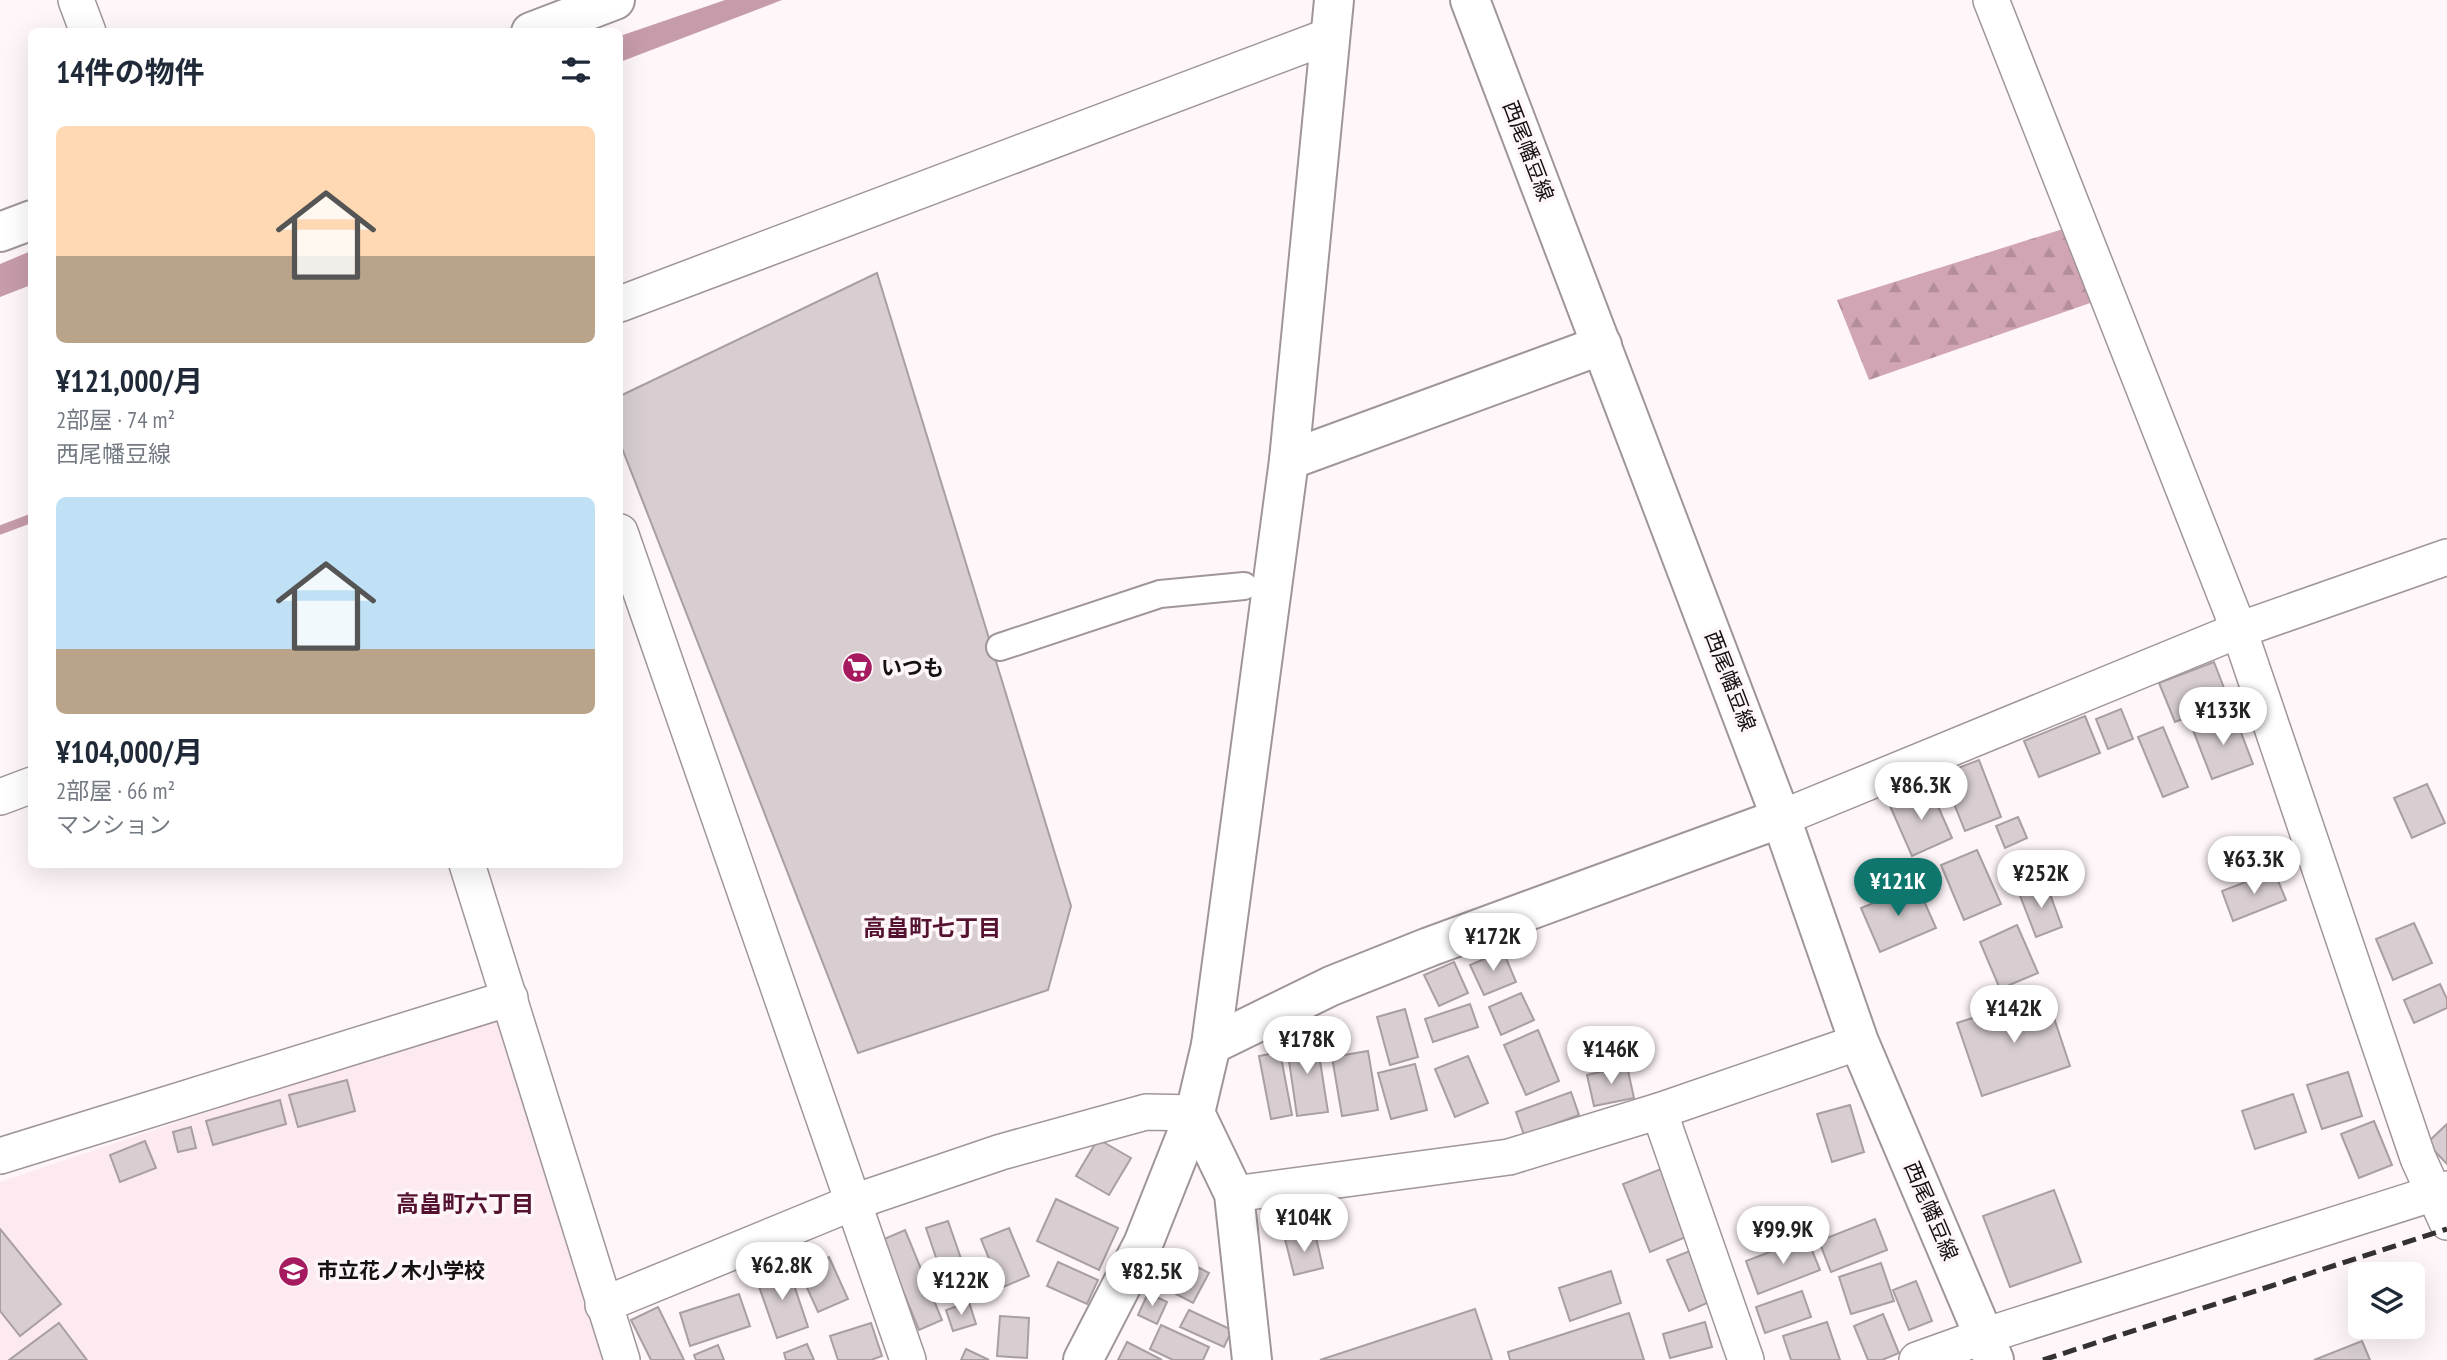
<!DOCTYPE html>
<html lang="ja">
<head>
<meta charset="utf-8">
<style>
	body { margin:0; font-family:"PT Sans Narrow","Noto Sans JP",sans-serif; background:#f6f6f7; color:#1f2937; height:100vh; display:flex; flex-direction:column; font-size:26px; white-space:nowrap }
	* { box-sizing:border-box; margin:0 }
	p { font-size:23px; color:#747a83 }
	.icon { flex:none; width:38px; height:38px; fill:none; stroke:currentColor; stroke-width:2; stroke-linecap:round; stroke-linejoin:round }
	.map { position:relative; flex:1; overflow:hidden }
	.side { position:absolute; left:28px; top:28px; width:595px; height:840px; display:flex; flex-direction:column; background:#fff; border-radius:10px; box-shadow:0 7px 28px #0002 }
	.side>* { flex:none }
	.controls { position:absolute; left:2348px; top:1262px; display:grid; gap:14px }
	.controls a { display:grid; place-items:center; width:77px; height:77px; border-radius:10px; background:#fff; box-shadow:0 7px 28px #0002; font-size:35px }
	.price { position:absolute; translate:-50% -60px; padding:0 16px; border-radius:24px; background:#fff; color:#222; font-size:23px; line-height:46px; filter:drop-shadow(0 2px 4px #0008) }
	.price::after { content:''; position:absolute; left:50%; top:42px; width:21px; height:16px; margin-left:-10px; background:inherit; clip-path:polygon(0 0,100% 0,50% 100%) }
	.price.active { background:#0f766e; color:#fff }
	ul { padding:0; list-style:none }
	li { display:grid; align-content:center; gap:14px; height:371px; padding:0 28px }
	li span { display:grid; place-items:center; height:217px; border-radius:10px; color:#555 }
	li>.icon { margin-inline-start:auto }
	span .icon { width:126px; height:126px; fill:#fffc; stroke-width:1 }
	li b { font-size:30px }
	h2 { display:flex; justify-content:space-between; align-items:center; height:84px; padding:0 28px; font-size:30px }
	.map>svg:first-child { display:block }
	.built { fill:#fdeaf0 }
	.forest { fill:url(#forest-firs) }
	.water { fill:#c79caa }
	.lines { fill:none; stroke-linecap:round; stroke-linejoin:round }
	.stream { stroke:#c79caa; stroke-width:9 }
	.building { fill:#d8ced1; stroke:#a99fa2; stroke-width:2 }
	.pedestrian-casing { stroke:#a09699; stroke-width:30 }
	.minor-casing { stroke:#a09699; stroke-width:38 }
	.tertiary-casing { stroke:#a09699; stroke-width:42 }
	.secondary-casing { stroke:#a09699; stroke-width:42 }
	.pedestrian { stroke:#fff; stroke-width:26 }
	.minor { stroke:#fff; stroke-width:35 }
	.tertiary { stroke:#fff; stroke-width:38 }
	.secondary { stroke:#fff; stroke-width:38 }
	.rail { stroke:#343132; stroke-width:5; stroke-dasharray:14 7; stroke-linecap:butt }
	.labels { text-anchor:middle; stroke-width:7; stroke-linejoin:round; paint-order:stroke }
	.street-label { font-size:21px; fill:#141112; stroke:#fff6f9 }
	.poi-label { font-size:21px; font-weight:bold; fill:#141112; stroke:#fff6f9; text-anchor:start }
	.neighbourhood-label { font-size:23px; font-weight:bold; fill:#541230; stroke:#fff6f9 }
</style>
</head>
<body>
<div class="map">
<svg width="2447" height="1360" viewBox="0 0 2447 1360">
	<defs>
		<pattern id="forest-firs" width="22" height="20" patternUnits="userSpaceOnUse" patternTransform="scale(1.75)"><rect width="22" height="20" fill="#d1a5b4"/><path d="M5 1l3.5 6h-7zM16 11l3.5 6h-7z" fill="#b38d9a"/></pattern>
	</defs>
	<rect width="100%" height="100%" fill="#fff6f9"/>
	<!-- built -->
	<path class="built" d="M503,1012L616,1360H0V1182Z"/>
	<!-- forest -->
	<path class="forest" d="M2063,229L2096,301L1869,380L1837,300Z"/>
	<!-- water -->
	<g class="water">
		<path d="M725,0H782L620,62V36Z"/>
		<path d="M31,251V285L0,297V264Z"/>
	</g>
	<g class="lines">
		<!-- stream -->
		<path class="stream" d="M0,530L32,518"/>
	</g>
	<!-- building -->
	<g class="building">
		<path d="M877,273L1071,906L1048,990L858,1053L620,443V396Z"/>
		<path d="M2214,662L2229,701L2175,722L2159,683Z"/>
		<path d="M2121,709L2133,739L2108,749L2096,719Z"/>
		<path d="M2234,714L2253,764L2212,779L2193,730Z"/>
		<path d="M2085,716L2100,753L2039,777L2024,741Z"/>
		<path d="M2163,727L2188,787L2163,797L2138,737Z"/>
		<path d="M1979,760L2001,817L1965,831L1942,774Z"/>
		<path d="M2427,784L2445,823L2412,838L2394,798Z"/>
		<path d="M1930,788L1952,838L1912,856L1890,806Z"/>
		<path d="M2018,817L2027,838L2005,848L1996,826Z"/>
		<path d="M1977,850L2001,904L1964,920L1941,865Z"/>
		<path d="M2274,871L2286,900L2233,921L2222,891Z"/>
		<path d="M2046,883L2062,927L2036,937L2019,893Z"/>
		<path d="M1917,885L1936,928L1880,952L1861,908Z"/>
		<path d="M2414,923L2432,963L2393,980L2376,939Z"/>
		<path d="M2017,925L2038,973L2000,989L1980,942Z"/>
		<path d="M1503,951L1516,982L1484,995L1470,965Z"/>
		<path d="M1454,962L1468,993L1439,1006L1424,975Z"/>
		<path d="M2440,984L2447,999V1008L2414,1023L2404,1000Z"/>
		<path d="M1521,993L1534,1020L1501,1035L1489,1007Z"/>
		<path d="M2046,994L2070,1066L1982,1096L1957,1023Z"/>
		<path d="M1470,1004L1478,1027L1433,1042L1425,1019Z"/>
		<path d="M1405,1009L1418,1057L1390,1065L1377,1017Z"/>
		<path d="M1538,1030L1559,1081L1526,1095L1504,1045Z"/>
		<path d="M1316,1035L1328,1112L1297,1116L1286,1040Z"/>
		<path d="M1368,1051L1378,1110L1342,1116L1332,1057Z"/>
		<path d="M1280,1052L1292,1115L1271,1119L1259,1056Z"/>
		<path d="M1468,1056L1488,1103L1455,1117L1435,1069Z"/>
		<path d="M1415,1064L1427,1110L1391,1119L1378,1073Z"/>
		<path d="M1627,1066L1634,1098L1594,1106L1587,1075Z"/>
		<path d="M2348,1072L2362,1116L2322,1129L2307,1085Z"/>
		<path d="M347,1080L355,1111L298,1127L289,1095Z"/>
		<path d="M1571,1092L1579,1115L1524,1135L1516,1112Z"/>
		<path d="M2293,1094L2306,1132L2255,1149L2242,1111Z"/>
		<path d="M280,1100L286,1124L213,1145L206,1121Z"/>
		<path d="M1850,1105L1864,1152L1832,1162L1817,1114Z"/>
		<path d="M2374,1121L2392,1165L2359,1178L2341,1134Z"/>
		<path d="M2447,1124V1164L2427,1143Z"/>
		<path d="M191,1127L196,1148L178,1152L173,1132Z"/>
		<path d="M1098,1139L1131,1158L1109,1195L1076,1176Z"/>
		<path d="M145,1141L156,1168L120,1182L110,1155Z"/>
		<path d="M1666,1167L1693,1234L1650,1252L1623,1184Z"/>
		<path d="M2054,1190L2081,1262L2010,1287L1983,1216Z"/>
		<path d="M1056,1199L1118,1228L1099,1270L1037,1241Z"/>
		<path d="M1875,1219L1887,1250L1831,1272L1819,1241Z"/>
		<path d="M948,1221L966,1273L944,1281L926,1228Z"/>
		<path d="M1009,1228L1029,1276L1001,1288L981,1239Z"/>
		<path d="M0,1229L61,1304L20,1336L0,1311Z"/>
		<path d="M905,1230L942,1320L919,1330L882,1240Z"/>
		<path d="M1315,1233L1323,1268L1294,1275L1285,1239Z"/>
		<path d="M1807,1238L1820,1270L1758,1294L1746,1261Z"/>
		<path d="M1695,1249L1716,1299L1689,1311L1667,1260Z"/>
		<path d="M1173,1254L1209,1273L1193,1303L1157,1284Z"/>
		<path d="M829,1257L848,1299L818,1312L799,1270Z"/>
		<path d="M1058,1262L1098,1280L1087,1304L1047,1286Z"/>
		<path d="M1881,1263L1894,1301L1851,1314L1839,1277Z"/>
		<path d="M788,1267L808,1327L777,1338L756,1278Z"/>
		<path d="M1611,1271L1621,1303L1570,1321L1559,1288Z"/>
		<path d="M1916,1281L1932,1321L1909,1330L1893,1290Z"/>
		<path d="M1802,1291L1811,1317L1765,1333L1756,1307Z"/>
		<path d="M1148,1293L1167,1302L1157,1324L1138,1315Z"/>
		<path d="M739,1294L750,1326L690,1346L680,1313Z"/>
		<path d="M969,1302L976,1324L953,1331L946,1310Z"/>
		<path d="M658,1307L684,1360H651L631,1320Z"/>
		<path d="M1475,1309L1492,1360H1320Z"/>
		<path d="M1189,1310L1232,1330L1224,1347L1180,1327Z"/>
		<path d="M1629,1313L1644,1360H1510L1508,1352Z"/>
		<path d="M1883,1314L1899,1353L1882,1360H1868L1854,1326Z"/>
		<path d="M1000,1316L1029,1318L1027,1358L997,1356Z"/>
		<path d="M1705,1322L1712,1347L1670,1358L1663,1334Z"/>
		<path d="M1827,1322L1840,1360H1791L1783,1336Z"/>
		<path d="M59,1323L87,1360H9Z"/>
		<path d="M871,1323L882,1356L871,1360H838L830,1336Z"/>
		<path d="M1161,1325L1209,1347L1203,1360H1173L1150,1349Z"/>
		<path d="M2362,1341L2370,1360H2314Z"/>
		<path d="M1127,1342L1162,1360H1118Z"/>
		<path d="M807,1344L814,1360H786L784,1353Z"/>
		<path d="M718,1345L724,1360H696L694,1355Z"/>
		<path d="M966,1349L989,1360H961Z"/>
	</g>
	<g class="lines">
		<defs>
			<path id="pedestrian" d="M1000,647L1160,594L1244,586"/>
			<g id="minor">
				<path d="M76,0L88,32"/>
				<path d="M1991,0L2239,630L2418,1158L2447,1222"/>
				<path d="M620,304L1329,36"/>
				<path d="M620,532L908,1360"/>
				<path d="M0,797L32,785"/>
				<path d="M1781,818L2239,630L2447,557"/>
				<path d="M467,864L622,1360"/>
				<path d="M1659,1111L1746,1360"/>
				<path d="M0,1156L510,998"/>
				<path d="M1234,1194L1509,1157L1659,1111L1859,1042"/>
				<path d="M603,1305L854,1202L1001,1152L1146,1112L1195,1113"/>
				<path d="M1917,1360L1984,1336L2447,1189"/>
			</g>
			<g id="tertiary">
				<path d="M531,32L615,0"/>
				<path d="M0,232L32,220"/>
				<path d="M1289,460L1602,345"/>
				<path d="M1211,1045L1331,986L1429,947L1781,818"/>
				<path d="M1195,1113L1234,1194L1252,1360"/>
				<path d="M1083,1360L1143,1244L1195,1113L1211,1045L1289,460L1334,0"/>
			</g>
			<path id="secondary" d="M1470,0L1781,818L1859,1042L1994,1360"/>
		</defs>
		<!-- pedestrian casing -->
		<use href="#pedestrian" class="pedestrian-casing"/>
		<!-- minor casing -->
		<use href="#minor" class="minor-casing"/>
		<!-- tertiary casing -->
		<use href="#tertiary" class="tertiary-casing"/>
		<!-- secondary casing -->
		<use href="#secondary" class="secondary-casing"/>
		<!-- pedestrian -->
		<use href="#pedestrian" class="pedestrian"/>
		<!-- minor -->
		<use href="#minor" class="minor"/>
		<!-- tertiary -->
		<use href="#tertiary" class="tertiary"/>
		<!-- secondary -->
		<use href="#secondary" class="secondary"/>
		<!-- rail -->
		<path class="rail" d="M2043,1360L2447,1229"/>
	</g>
	<!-- icons -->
	<defs>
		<symbol id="supermarket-disc" viewBox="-11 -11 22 22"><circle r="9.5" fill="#a61b60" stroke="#fff6f9"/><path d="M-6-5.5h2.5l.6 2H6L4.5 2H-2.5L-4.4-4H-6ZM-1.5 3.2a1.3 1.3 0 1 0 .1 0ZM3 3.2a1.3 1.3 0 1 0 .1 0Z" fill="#fff"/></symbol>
		<symbol id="school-disc" viewBox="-11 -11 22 22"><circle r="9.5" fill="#a61b60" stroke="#fff6f9"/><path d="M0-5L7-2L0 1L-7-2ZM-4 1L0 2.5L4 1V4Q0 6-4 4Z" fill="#fff"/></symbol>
	</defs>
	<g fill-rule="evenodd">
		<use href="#supermarket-disc" x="840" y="650" width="35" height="35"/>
		<use href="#school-disc" x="276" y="1254" width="35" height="35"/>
	</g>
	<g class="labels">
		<!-- street labels -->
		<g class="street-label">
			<text transform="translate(1528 151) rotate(69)" y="7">西尾幡豆線</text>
			<text transform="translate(1730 681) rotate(69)" y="7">西尾幡豆線</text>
			<text transform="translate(1931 1211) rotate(67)" y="7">西尾幡豆線</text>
		</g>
		<!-- poi labels -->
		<g class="poi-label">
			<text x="881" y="675">いつも</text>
			<text x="317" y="1278">市立花ノ木小学校</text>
		</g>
		<!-- neighbourhood labels -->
		<g class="neighbourhood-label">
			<text x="932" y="936">高畠町七丁目</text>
			<text x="465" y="1212">高畠町六丁目</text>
		</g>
	</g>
</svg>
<div class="controls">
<a><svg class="icon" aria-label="layers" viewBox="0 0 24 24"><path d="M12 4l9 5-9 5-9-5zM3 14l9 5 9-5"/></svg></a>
</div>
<b class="price" style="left:2223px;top:747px">¥133K</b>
<b class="price" style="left:1921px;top:822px">¥86.3K</b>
<b class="price" style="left:2254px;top:896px">¥63.3K</b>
<b class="price" style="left:2041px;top:910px">¥252K</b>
<b class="price active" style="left:1898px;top:918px">¥121K</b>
<b class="price" style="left:1493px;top:973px">¥172K</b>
<b class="price" style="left:2014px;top:1045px">¥142K</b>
<b class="price" style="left:1307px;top:1076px">¥178K</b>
<b class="price" style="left:1611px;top:1086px">¥146K</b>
<b class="price" style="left:1304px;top:1254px">¥104K</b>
<b class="price" style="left:1783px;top:1266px">¥99.9K</b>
<b class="price" style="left:782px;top:1302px">¥62.8K</b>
<b class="price" style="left:1152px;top:1308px">¥82.5K</b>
<b class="price" style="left:961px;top:1317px">¥122K</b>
<section class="side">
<h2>14件の物件<svg class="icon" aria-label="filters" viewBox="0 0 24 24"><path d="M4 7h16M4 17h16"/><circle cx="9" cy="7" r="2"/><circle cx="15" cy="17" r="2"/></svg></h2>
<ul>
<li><span style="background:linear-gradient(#ffd9b3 60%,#b9a48a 0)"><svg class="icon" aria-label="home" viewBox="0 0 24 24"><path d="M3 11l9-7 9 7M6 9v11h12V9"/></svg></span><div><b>¥121,000/月</b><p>2部屋 · 74 m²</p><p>西尾幡豆線</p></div></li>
<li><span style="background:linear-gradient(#bfe0f5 70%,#b9a48a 0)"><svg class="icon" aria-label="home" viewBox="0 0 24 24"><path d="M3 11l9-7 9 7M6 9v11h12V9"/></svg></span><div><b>¥104,000/月</b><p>2部屋 · 66 m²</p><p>マンション</p></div></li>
</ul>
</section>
</div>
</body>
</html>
